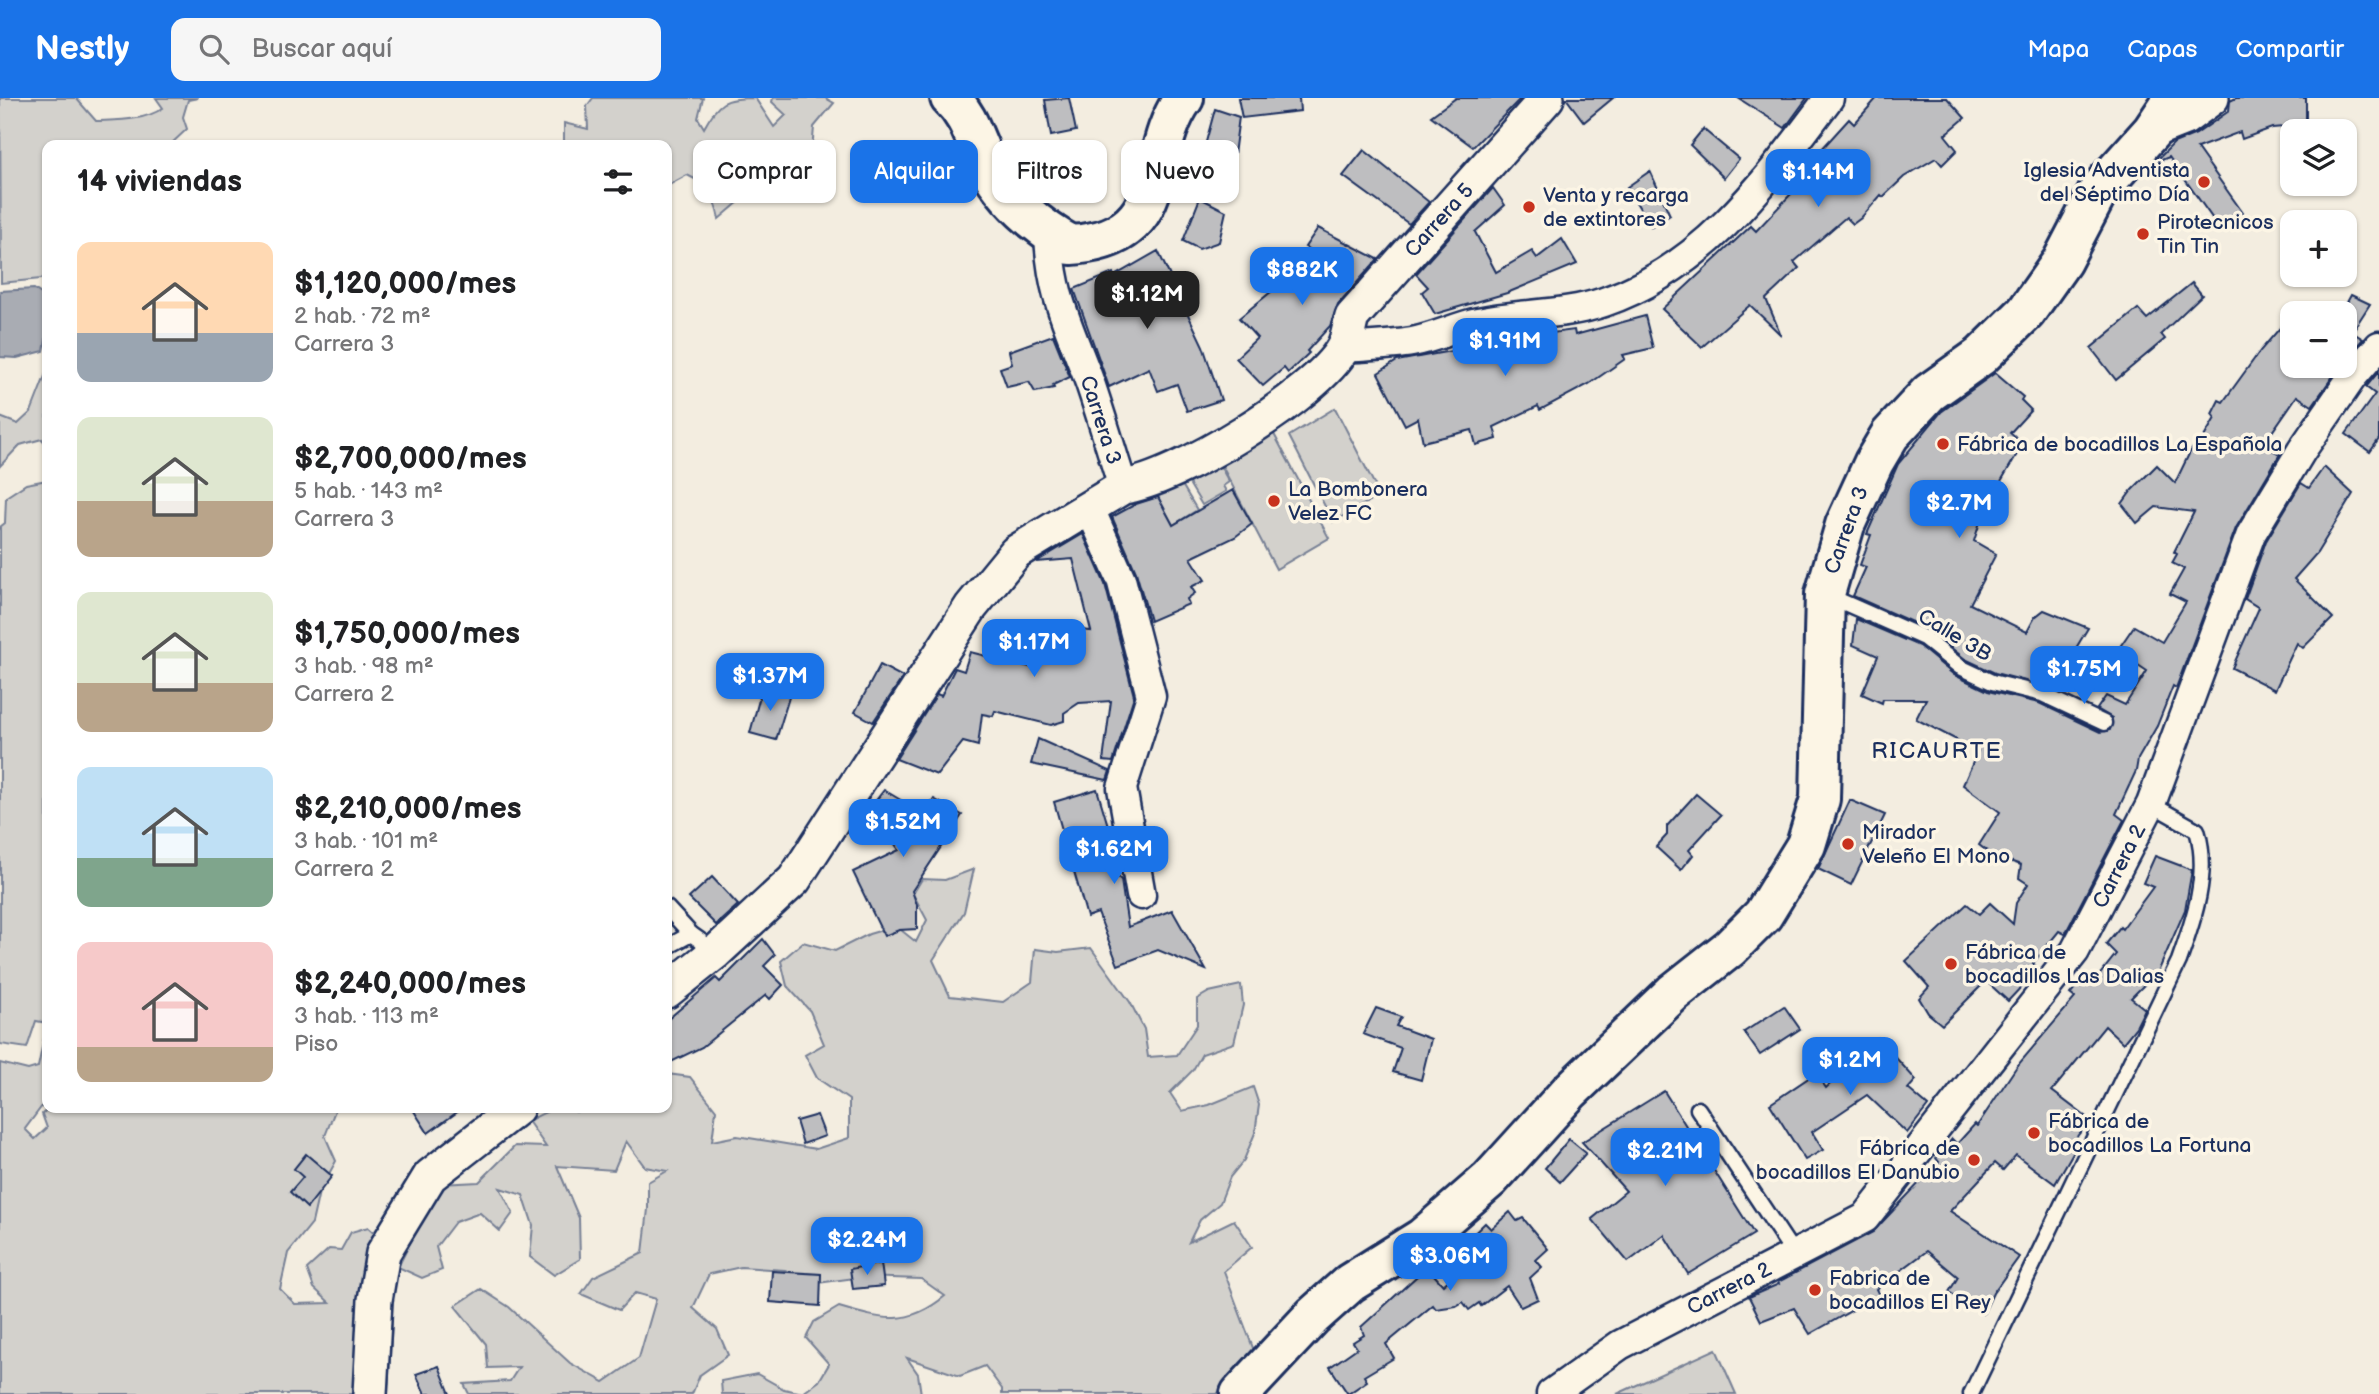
<!DOCTYPE html>
<html lang="es">
<head>
<meta charset="utf-8">
<style>
	body { margin:0; font-family:"Balsamiq Sans",sans-serif; background:#f6f6f6; color:#202124; height:100vh; display:flex; flex-direction:column; font-size:26px; white-space:nowrap }
	* { box-sizing:border-box; margin:0 }
	p { font-size:23px; color:#757577 }
	.icon { flex:none; width:38px; height:38px; fill:none; stroke:currentColor; stroke-width:2; stroke-linecap:round; stroke-linejoin:round }
	.map { position:relative; flex:1; overflow:hidden }
	.sheet { position:absolute; left:42px; top:42px; width:630px; height:973px; display:flex; flex-direction:column; background:#fff; border-radius:14px; box-shadow:0 2px 5px #0004 }
	.sheet>* { flex:none }
	.guide { position:absolute; left:693px; top:42px; width:665px; height:63px; display:flex; gap:14px }
	.fabs { position:absolute; left:2280px; top:21px; display:grid; gap:14px }
	.fabs a { display:grid; place-items:center; width:77px; height:77px; border-radius:14px; background:#fff; box-shadow:0 2px 5px #0004; font-size:35px }
	.price { position:absolute; translate:-50% -60px; padding:0 16px; border-radius:14px; background:#1a73e8; color:#fff; font-size:23px; line-height:46px; filter:drop-shadow(0 2px 4px #0008) }
	.price::after { content:''; position:absolute; left:50%; top:42px; width:21px; height:16px; margin-left:-10px; background:inherit; clip-path:polygon(0 0,100% 0,50% 100%) }
	.price.active { background:#222; color:#fff }
	ul { padding:0; list-style:none }
	li { display:flex; align-items:center; gap:21px; height:175px; padding:0 35px }
	li span { display:grid; place-items:center; flex:none; width:196px; height:140px; border-radius:14px; color:#555 }
	li>.icon { margin-inline-start:auto }
	span .icon { width:84px; height:84px; fill:#fffc; stroke-width:1 }
	li b { font-size:30px }
	h2 { display:flex; justify-content:space-between; align-items:center; height:84px; padding:0 35px; font-size:30px }
	.chip { padding:0 24px; border-radius:14px; background:#fff; box-shadow:0 2px 5px #0004; font-size:24px; line-height:63px }
	.chip.active { background:#1a73e8; color:#fff }
	header { display:flex; align-items:center; gap:42px; box-sizing:border-box; height:98px; padding:0 35px; background:#1a73e8; color:#fff }
	header strong { font-size:33px }
	nav { display:flex; gap:38px; margin-inline-start:auto; font-size:24px }
	.search { width:490px; height:63px; background:#f6f6f6; display:flex; align-items:center; gap:18px; box-sizing:border-box; padding:0 24px; border-radius:14px; color:#757577; font-size:26px }
	.map>svg:first-child { display:block }
	.green { fill:#d3d1cc; stroke:#778095; stroke-width:2 }
	.water { fill:#a9acb3; stroke:#707a91; stroke-width:2 }
	.building { fill:#bebec0; stroke:#1b2f5e; stroke-width:2 }
	.lines { fill:none; stroke-linecap:round; stroke-linejoin:round }
	.service-casing { stroke:#1b2f5e; stroke-width:19 }
	.minor-casing { stroke:#1b2f5e; stroke-width:33 }
	.tertiary-casing { stroke:#1b2f5e; stroke-width:38 }
	.primary-casing { stroke:#1b2f5e; stroke-width:44 }
	.service { stroke:#fcf5e5; stroke-width:14 }
	.minor { stroke:#fcf5e5; stroke-width:28 }
	.tertiary { stroke:#fcf5e5; stroke-width:33 }
	.primary { stroke:#fcf5e5; stroke-width:38 }
	.poi-dot { fill:#c8321e; stroke:#fcf5e5; stroke-width:2.5 }
	.labels { text-anchor:middle; stroke-width:7; stroke-linejoin:round; paint-order:stroke }
	.poi-label { font-size:21px; fill:#1b2f5e; stroke:#fcf5e5; text-anchor:start }
	.street-label { font-size:21px; fill:#1b2f5e; stroke:#fcf5e5 }
	.neighbourhood-label { font-size:23px; letter-spacing:2px; fill:#1b2f5e; stroke:#fcf5e5 }
</style>
</head>
<body>
<header>
<strong>Nestly</strong>
<div class="search"><svg class="icon" aria-label="search" viewBox="0 0 24 24"><circle cx="10" cy="10" r="6"/><path d="M15 15l6 6"/></svg>Buscar aquí</div>
<nav><a>Mapa</a><a>Capas</a><a>Compartir</a></nav>
</header>
<div class="map">
<svg width="2379" height="1296" viewBox="0 0 2379 1296">
	<rect width="100%" height="100%" fill="#f3ede0"/>
	<filter id="ink" filterUnits="userSpaceOnUse"><feTurbulence type="fractalNoise" baseFrequency=".0143" numOctaves="2"/><feDisplacementMap in="SourceGraphic" scale="14" xChannelSelector="R" yChannelSelector="G"/><feConvolveMatrix kernelMatrix="1 2 1 2 8 2 1 2 1" color-interpolation-filters="sRGB"/></filter>
	<g filter="url(#ink)">
		<!-- green -->
		<g class="green">
			<path d="M0,0H76L96,23C119,22 144,23 163,10L156,0H198L188,2L183,19L187,31L170,47H47V177L41,181L1,185Z"/>
			<path d="M593,0H703L698,20L704,30C718,4 724,0 755,0L774,29L786,17L772,4L773,0H825L834,5L814,29L811,66L791,81L792,98L782,101L774,90L780,77L766,76L753,83L761,96L740,103L719,121C714,98 709,87 687,77L667,88V47H564V25L588,31L587,8Z"/>
			<path d="M47,273V347L42,341L20,347L0,368V319L18,326L31,314Z"/>
			<path d="M1335,310L1380,397L1333,424L1289,338Z"/>
			<path d="M1274,336L1329,440L1276,471L1221,366Z"/>
			<path d="M1219,366L1229,384L1223,388L1226,393L1202,407L1187,382Z"/>
			<path d="M47,382V925L36,923L27,950L0,946V429L5,425L6,399L26,386Z"/>
			<path d="M1181,385L1197,412L1173,427L1157,397Z"/>
			<path d="M974,771L964,814L933,862L950,898L1003,904L1032,884L1035,851L1058,854L1091,850L1130,904L1144,931L1148,959L1177,957L1197,927V901L1209,894L1241,887L1243,907L1234,945L1202,956L1193,972L1170,995L1182,1013L1209,1007L1253,989L1259,1007L1255,1035L1244,1062L1230,1079L1220,1105L1200,1122L1189,1144L1234,1122L1252,1149L1224,1173L1256,1258L1217,1296H1002V1291L985,1268L960,1278L907,1260L918,1276L921,1296H722L721,1283L757,1276L784,1291L803,1295L819,1283L829,1266L806,1240L814,1224L839,1209C883,1222 908,1229 945,1198L921,1181L862,1179L818,1185L785,1172L741,1169L709,1176L693,1210L717,1231L728,1257L700,1277L692,1296H469L464,1286L510,1283L519,1269L488,1270L486,1246L455,1208L481,1191L509,1209L570,1265L604,1284L639,1260L656,1201L635,1195L619,1212L581,1196L593,1179L643,1155L648,1111V1084L667,1073L645,1069L626,1043L614,1072L557,1068L579,1120L580,1161L554,1177L530,1159L533,1127L523,1097L500,1090L513,1115L500,1133L480,1115L455,1124L436,1149L442,1172L422,1180L398,1169L440,1086L479,1084L515,1048L546,1049L528,1023C544,1015 559,1004 576,1014L585,1010H667V976L690,979L716,1012L712,1043L737,1038L816,1051L849,1040V1002L817,980L805,957L824,946L810,913L787,888L781,863L803,844L835,853L869,836L896,828L916,844L927,822L913,796L922,781L945,782Z"/>
			<path d="M47,926L45,1004L25,1031L35,1041L47,1030L42,1016L49,1010H336L325,1038L336,1063L319,1094L312,1125L288,1155L280,1191L295,1206L330,1205L314,1190L307,1171L329,1151L341,1152L351,1134L368,1129L378,1138L392,1222L388,1296H0V965L28,972L38,969Z"/>
			<path d="M1716,1251L1736,1296H1617Z"/>
		</g>
		<!-- water -->
		<path class="water" d="M34,191L47,200V236L44,253L17,260L0,259V193Z"/>
		<!-- building -->
		<g class="building">
			<path d="M1069,0L1076,33L1051,38L1045,2Z"/>
			<path d="M1238,0H1299L1300,13L1242,20Z"/>
			<path d="M1456,0H1521L1473,49L1431,18Z"/>
			<path d="M1566,0H1613L1584,24Z"/>
			<path d="M1738,0H1807L1785,30Z"/>
			<path d="M1877,0H1947L1965,20L1945,37L1957,52L1942,67L1936,60L1904,79L1883,99L1881,97L1861,120L1853,126L1846,119L1794,164L1799,170L1766,201L1781,237L1750,207L1702,249L1662,211L1751,128L1756,133L1807,79L1803,74L1820,53L1849,21L1854,26Z"/>
			<path d="M2236,0H2306V27L2272,30L2242,41L2240,34L2197,50L2243,115L2220,131L2169,59L2154,65L2174,45L2196,36L2229,13L2230,3Z"/>
			<path d="M1215,11L1239,19L1233,64L1219,62L1204,99L1192,95Z"/>
			<path d="M1703,31L1739,61L1724,80L1690,47Z"/>
			<path d="M1364,52L1429,104L1409,126L1343,78Z"/>
			<path d="M1650,73L1670,117L1651,129L1627,89Z"/>
			<path d="M1493,90L1505,107L1475,134L1496,174L1532,153L1537,160L1562,141L1577,166L1507,195L1435,216L1422,194L1428,189L1416,176Z"/>
			<path d="M1200,100L1226,113L1219,144L1199,151L1183,143Z"/>
			<path d="M1318,130L1378,161L1338,206L1330,228L1307,253L1309,255L1288,275L1284,270L1263,288L1236,260L1257,240L1239,220L1317,156L1305,149Z"/>
			<path d="M1158,153L1203,248L1221,302L1187,313L1177,286L1158,293L1149,270L1109,289L1074,191L1113,175L1114,178Z"/>
			<path d="M2192,185L2202,197L2161,236L2165,241L2116,282L2091,250L2138,211L2147,221Z"/>
			<path d="M2351,197L2370,206L2352,234L2363,241L2345,262V208Z"/>
			<path d="M2292,216V268H2340L2312,308L2297,298L2263,347L2280,356L2236,430L2176,590L2173,588L2157,628L2138,661L2136,673L2116,716L2124,722L2065,836L2059,833L2033,865L2038,871L2008,903L1986,883L1942,927L1928,915L1919,900L1929,889L1906,863L1967,806L1979,816L1990,805L2013,826L2016,805L2028,786L2019,780L2021,767L1992,757L1979,747L2000,714L1963,687L1978,653L1916,621L1926,601H1883L1882,605L1862,596L1878,558L1853,547L1856,521L1919,548L1954,577L1988,593L2039,605L2100,634L2110,632L2112,620L2097,611L2106,598L2125,607L2147,573L2117,553L2134,528L2162,544L2186,504L2170,496L2184,471L2172,465L2177,456L2174,454L2194,414L2156,409L2137,425L2122,406L2132,392L2157,367L2175,385L2189,356L2196,345L2200,346L2215,320L2212,316L2219,302L2223,304L2260,253Z"/>
			<path d="M1645,218L1653,250L1623,257L1625,261L1589,286L1540,312L1538,308L1494,329L1497,341L1476,347L1472,332L1423,344L1418,320L1405,327L1378,275L1397,263L1484,247L1483,244L1574,232L1575,237Z"/>
			<path d="M1053,237L1070,279L1053,287L1054,290L1035,294L1029,284L1007,289L1000,270L1012,266L1009,253Z"/>
			<path d="M2379,273V341L2370,354L2346,336L2375,296L2366,289Z"/>
			<path d="M1995,275L2023,299L2021,302L2031,312L2010,335L2023,346L1991,400L1988,399L1974,443L1996,456L1970,506L2027,534L2035,519L2044,512L2088,530L2052,590L1995,575L1965,561L1928,531L1853,498L1866,469L1860,467L1871,437L1867,436L1898,366L1941,314Z"/>
			<path d="M2324,369L2353,396L2317,455L2294,481L2333,520L2303,550L2297,545L2275,592L2232,570L2259,510L2245,501L2266,443L2301,385L2309,390Z"/>
			<path d="M1233,392L1252,426L1235,439L1191,460L1205,482L1191,489L1195,495L1187,501L1189,506L1150,523L1136,474L1112,419L1136,406L1158,399L1173,427Z"/>
			<path d="M1083,436L1105,486L1134,598L1113,664L1103,663L1111,603L1079,605L1064,615V623L1051,627L995,613L993,618L982,616L978,648L963,644L937,677L896,661L937,596L941,598L955,570L964,573L970,554L1034,570L1037,541L1048,542L1050,529L1091,533L1073,461L1036,464Z"/>
			<path d="M880,567L903,579L873,624L855,614Z"/>
			<path d="M763,587L790,596L776,642L750,635Z"/>
			<path d="M1038,641L1110,673L1107,682L1031,666Z"/>
			<path d="M1097,691L1112,741L1107,743L1117,778L1121,782L1128,829L1172,812L1206,872L1158,852L1118,867L1098,815L1087,819L1054,704Z"/>
			<path d="M884,692L924,716L934,701L962,717L912,793L917,807V831L899,832L884,838L853,774L899,752L870,710Z"/>
			<path d="M1696,696L1721,717L1689,752L1693,757L1681,772L1656,749L1667,737V728Z"/>
			<path d="M1850,702L1885,717L1851,787L1818,771Z"/>
			<path d="M2155,758L2192,772L2185,812L2159,872L2131,900L2145,911L2136,929L2123,945L2105,928L2052,993L2090,1022L2075,1041L2079,1044L2055,1086L2016,1057L2003,1072L1995,1065L1950,1113L2019,1159L1993,1195L1983,1216L1949,1194L1958,1179L1927,1153L1876,1191L1879,1197L1810,1236L1794,1210L1761,1223L1749,1199L1779,1186L1778,1184L1873,1134L1939,1064L1936,1060L1952,1041L1957,1046L1975,1026L1977,1028L2017,968L2075,900L2070,896L2084,879L2093,885L2116,856L2106,846L2120,829L2122,831L2153,789L2143,785Z"/>
			<path d="M712,779L738,807L716,827L689,800Z"/>
			<path d="M763,841L775,857L764,868L783,887L770,901L766,897L702,949L667,966V922L716,880L720,884Z"/>
			<path d="M1784,908L1800,931L1760,957L1744,934Z"/>
			<path d="M1376,910L1401,919L1396,928L1431,941L1421,982L1393,974L1401,950L1363,936Z"/>
			<path d="M1878,940L1916,982L1908,991L1928,1008L1907,1035L1867,997L1812,1034L1823,1052L1805,1062L1770,1006L1816,975L1826,990Z"/>
			<path d="M1664,993L1754,1136L1688,1176L1664,1137L1628,1164L1592,1121L1626,1093L1582,1044Z"/>
			<path d="M412,1010H463L428,1035Z"/>
			<path d="M817,1017L825,1038L803,1046L796,1023Z"/>
			<path d="M1569,1041L1586,1055L1560,1084L1545,1070Z"/>
			<path d="M306,1056L332,1078L307,1110L290,1094L303,1079L294,1071Z"/>
			<path d="M1510,1114L1517,1123L1523,1120L1548,1151L1536,1162L1542,1169L1530,1180L1538,1201L1521,1209L1507,1188L1481,1208L1479,1205L1469,1212L1463,1204L1456,1208L1436,1211L1433,1207L1386,1246L1394,1260L1364,1278L1367,1283L1348,1296L1330,1269L1357,1250L1353,1244L1364,1237L1361,1229L1427,1169L1443,1187L1475,1159L1464,1145L1485,1125L1491,1131Z"/>
			<path d="M881,1165L884,1188L853,1191L850,1171Z"/>
			<path d="M772,1173L821,1176L820,1208L770,1204Z"/>
			<path d="M439,1268L450,1296H425L416,1276Z"/>
		</g>
		<g class="lines">
			<defs>
				<g id="service">
					<path d="M1829,498L1924,540L1960,569L1992,584L2042,596L2104,625"/>
					<path d="M667,810L691,836L715,853"/>
					<path d="M667,849L691,836"/>
					<path d="M1698,1011L1794,1156"/>
					<path d="M1971,1296L2179,863C2194,821 2210,776 2197,732L2151,706"/>
				</g>
				<g id="minor">
					<path d="M1049,135C1051,198 1069,228 1090,285C1102,320 1112,355 1123,389"/>
					<path d="M1343,250C1365,248 1389,248 1412,244C1434,240 1456,229 1478,224C1519,215 1564,218 1604,204C1706,169 1767,82 1829,0"/>
					<path d="M1090,411L1121,481L1151,598L1122,690L1141,797"/>
					<path d="M1551,1296L1620,1247L1865,1120L2075,853L2151,706L2251,436L2302,352L2353,278L2379,248"/>
				</g>
				<g id="tertiary">
					<path d="M2152,33L2185,20L2212,0"/>
					<path d="M667,893L716,854L794,782L971,509L1016,454L1123,389C1175,383 1317,297 1343,250C1348,241 1349,229 1352,219L1547,0"/>
					<path d="M370,1296L375,1202L383,1155L430,1078L517,1010"/>
				</g>
				<g id="primary">
					<path d="M950,0C970,19 974,41 986,65C1005,100 1036,128 1071,147C1176,140 1141,59 1184,0"/>
					<path d="M1240,1296L1313,1218L1350,1185L1422,1140L1490,1081L1570,993L1673,895L1730,850L1763,817L1806,747L1820,701L1825,496L1845,427L1874,364L1890,337L1929,295L1981,258L2026,214L2062,163L2099,92L2152,33L2174,0"/>
				</g>
			</defs>
			<!-- service casing -->
			<use href="#service" class="service-casing"/>
			<!-- minor casing -->
			<use href="#minor" class="minor-casing"/>
			<!-- tertiary casing -->
			<use href="#tertiary" class="tertiary-casing"/>
			<!-- primary casing -->
			<use href="#primary" class="primary-casing"/>
			<!-- service -->
			<use href="#service" class="service"/>
			<!-- minor -->
			<use href="#minor" class="minor"/>
			<!-- tertiary -->
			<use href="#tertiary" class="tertiary"/>
			<!-- primary -->
			<use href="#primary" class="primary"/>
		</g>
	</g>
	<!-- markers -->
	<g class="poi-dot">
		<circle cx="2204" cy="84" r="7"/>
		<circle cx="1529" cy="109" r="7"/>
		<circle cx="2143" cy="136" r="7"/>
		<circle cx="1943" cy="346" r="7"/>
		<circle cx="1274" cy="403" r="7"/>
		<circle cx="1848" cy="746" r="7"/>
		<circle cx="1951" cy="866" r="7"/>
		<circle cx="2034" cy="1035" r="7"/>
		<circle cx="1974" cy="1062" r="7"/>
		<circle cx="1815" cy="1192" r="7"/>
	</g>
	<g class="labels">
		<!-- poi labels -->
		<g class="poi-label">
			<text x="2190" y="79" text-anchor="end">Iglesia Adventista<tspan x="2190" dy="24">del Séptimo Día</tspan></text>
			<text x="1543" y="104">Venta y recarga<tspan x="1543" dy="24">de extintores</tspan></text>
			<text x="2157" y="131">Pirotecnicos<tspan x="2157" dy="24">Tin Tin</tspan></text>
			<text x="1957" y="353">Fábrica de bocadillos La Española</text>
			<text x="1288" y="398">La Bombonera<tspan x="1288" dy="24">Velez FC</tspan></text>
			<text x="1862" y="741">Mirador<tspan x="1862" dy="24">Veleño El Mono</tspan></text>
			<text x="1965" y="861">Fábrica de<tspan x="1965" dy="24">bocadillos Las Dalias</tspan></text>
			<text x="2048" y="1030">Fábrica de<tspan x="2048" dy="24">bocadillos La Fortuna</tspan></text>
			<text x="1960" y="1057" text-anchor="end">Fábrica de<tspan x="1960" dy="24">bocadillos El Danubio</tspan></text>
			<text x="1829" y="1187">Fabrica de<tspan x="1829" dy="24">bocadillos El Rey</tspan></text>
		</g>
		<!-- street labels -->
		<g class="street-label">
			<text transform="translate(1439 122) rotate(-48)" y="7">Carrera 5</text>
			<text transform="translate(1101 322) rotate(72)" y="7">Carrera 3</text>
			<text transform="translate(1846 432) rotate(-70)" y="7">Carrera 3</text>
			<text transform="translate(1955 537) rotate(31)" y="7">Calle 3B</text>
			<text transform="translate(2119 768) rotate(-63)" y="7">Carrera 2</text>
			<text transform="translate(1729 1190) rotate(-27)" y="7">Carrera 2</text>
		</g>
		<!-- neighbourhood labels -->
		<g class="neighbourhood-label">
			<text x="1937" y="660">RICAURTE</text>
		</g>
	</g>
</svg>
<div class="fabs">
<a><svg class="icon" aria-label="layers" viewBox="0 0 24 24"><path d="M12 4l9 5-9 5-9-5zM3 14l9 5 9-5"/></svg></a>
<a>+</a>
<a>−</a>
</div>
<b class="price" style="left:1818px;top:111px">$1.14M</b>
<b class="price" style="left:1302px;top:209px">$882K</b>
<b class="price active" style="left:1147px;top:233px">$1.12M</b>
<b class="price" style="left:1505px;top:280px">$1.91M</b>
<b class="price" style="left:1959px;top:442px">$2.7M</b>
<b class="price" style="left:1034px;top:581px">$1.17M</b>
<b class="price" style="left:2084px;top:608px">$1.75M</b>
<b class="price" style="left:770px;top:615px">$1.37M</b>
<b class="price" style="left:903px;top:761px">$1.52M</b>
<b class="price" style="left:1114px;top:788px">$1.62M</b>
<b class="price" style="left:1850px;top:999px">$1.2M</b>
<b class="price" style="left:1665px;top:1090px">$2.21M</b>
<b class="price" style="left:867px;top:1179px">$2.24M</b>
<b class="price" style="left:1450px;top:1195px">$3.06M</b>
<div class="guide">
<a class="chip">Comprar</a>
<a class="chip active">Alquilar</a>
<a class="chip">Filtros</a>
<a class="chip">Nuevo</a>
</div>
<section class="sheet">
<h2>14 viviendas<svg class="icon" aria-label="filters" viewBox="0 0 24 24"><path d="M4 7h16M4 17h16"/><circle cx="9" cy="7" r="2"/><circle cx="15" cy="17" r="2"/></svg></h2>
<ul>
<li><span style="background:linear-gradient(#ffd9b3 65%,#9aa5b1 0)"><svg class="icon" aria-label="home" viewBox="0 0 24 24"><path d="M3 11l9-7 9 7M6 9v11h12V9"/></svg></span><div><b>$1,120,000/mes</b><p>2 hab. · 72 m²</p><p>Carrera 3</p></div></li>
<li><span style="background:linear-gradient(#dfe7d0 60%,#b9a48a 0)"><svg class="icon" aria-label="home" viewBox="0 0 24 24"><path d="M3 11l9-7 9 7M6 9v11h12V9"/></svg></span><div><b>$2,700,000/mes</b><p>5 hab. · 143 m²</p><p>Carrera 3</p></div></li>
<li><span style="background:linear-gradient(#dfe7d0 65%,#b9a48a 0)"><svg class="icon" aria-label="home" viewBox="0 0 24 24"><path d="M3 11l9-7 9 7M6 9v11h12V9"/></svg></span><div><b>$1,750,000/mes</b><p>3 hab. · 98 m²</p><p>Carrera 2</p></div></li>
<li><span style="background:linear-gradient(#bfe0f5 65%,#7fa58c 0)"><svg class="icon" aria-label="home" viewBox="0 0 24 24"><path d="M3 11l9-7 9 7M6 9v11h12V9"/></svg></span><div><b>$2,210,000/mes</b><p>3 hab. · 101 m²</p><p>Carrera 2</p></div></li>
<li><span style="background:linear-gradient(#f6c9c9 75%,#b9a48a 0)"><svg class="icon" aria-label="home" viewBox="0 0 24 24"><path d="M3 11l9-7 9 7M6 9v11h12V9"/></svg></span><div><b>$2,240,000/mes</b><p>3 hab. · 113 m²</p><p>Piso</p></div></li>
</ul>
</section>
</div>
</body>
</html>
